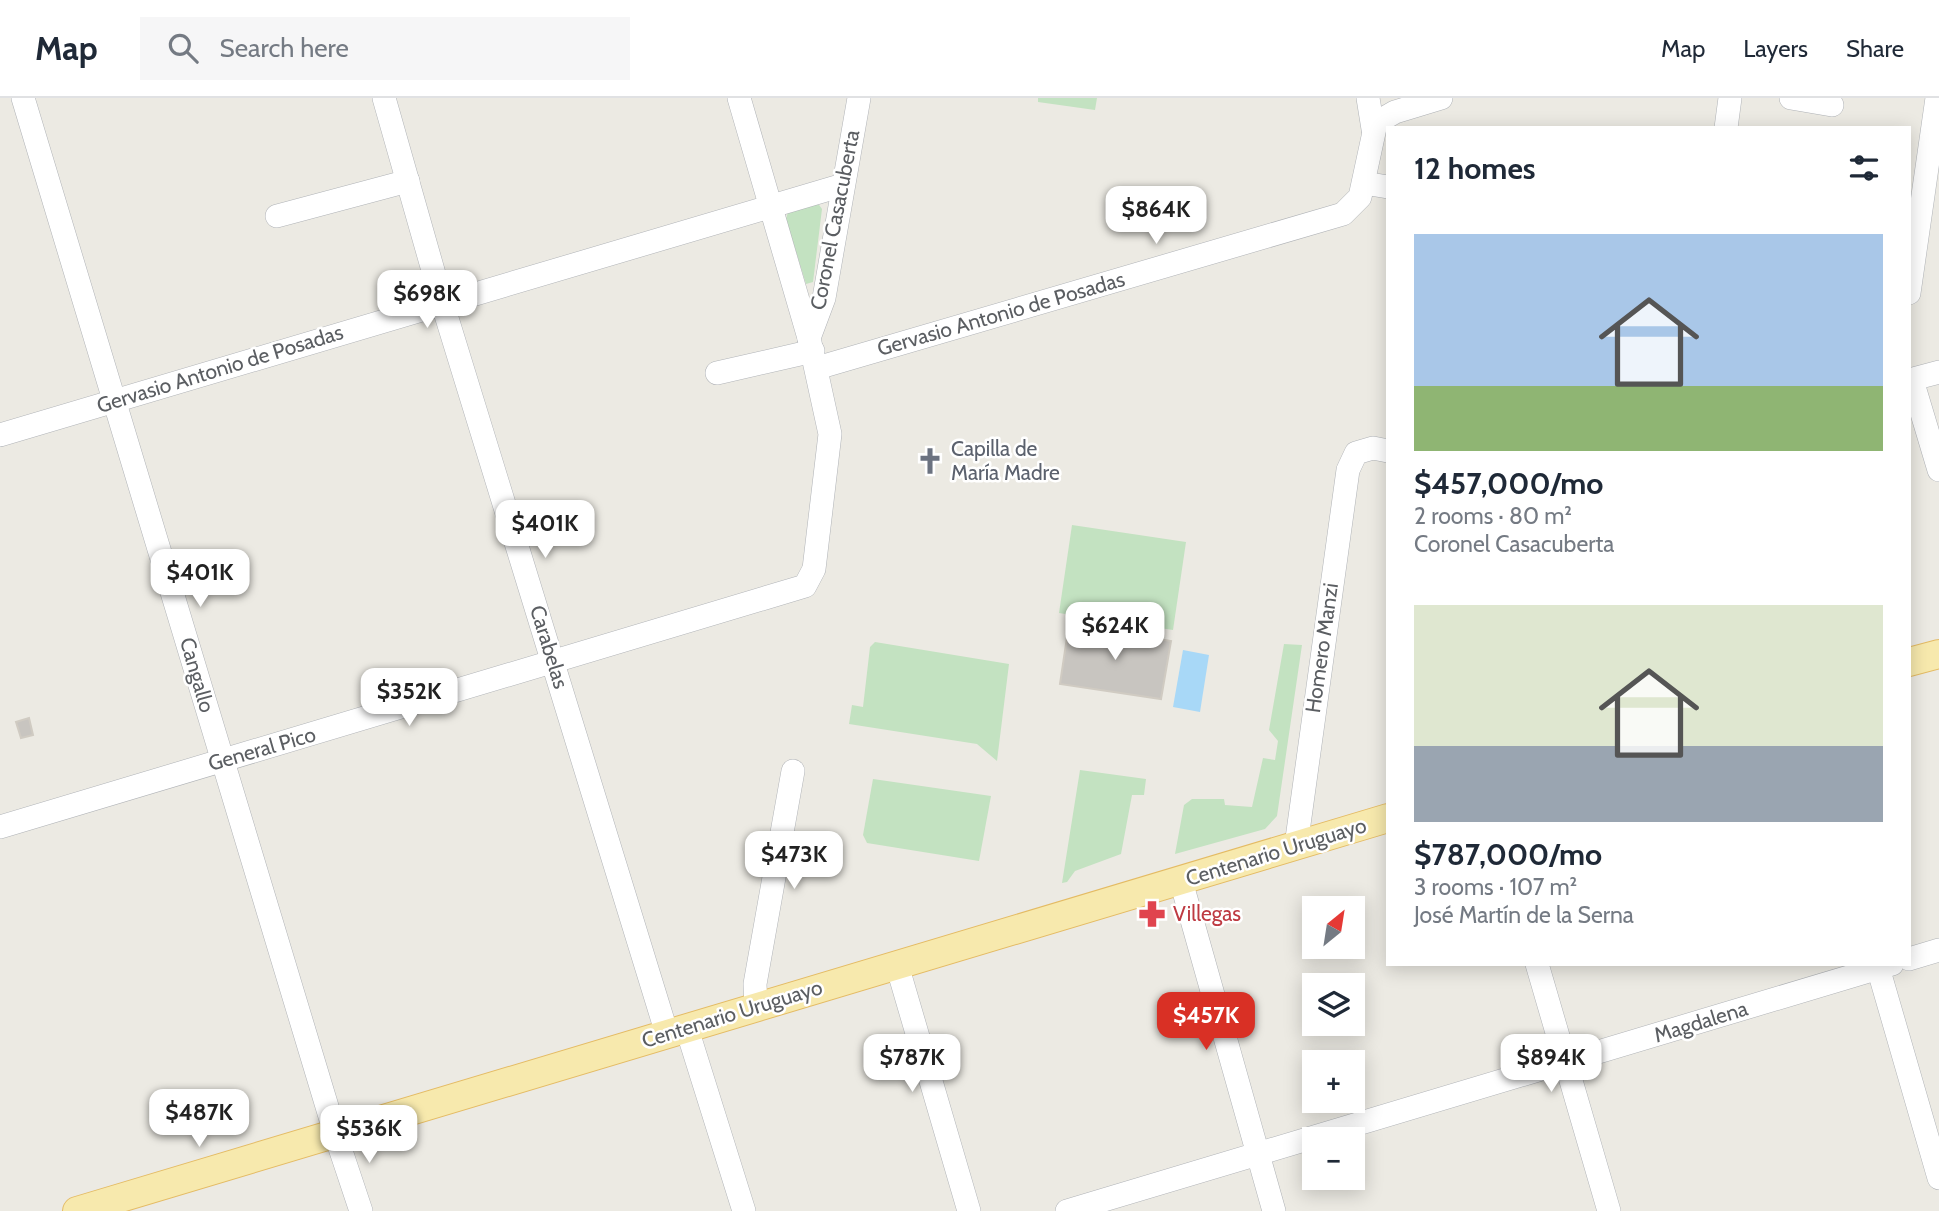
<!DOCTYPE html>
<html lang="en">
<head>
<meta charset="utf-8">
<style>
	body { margin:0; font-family:Cabin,sans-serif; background:#f6f6f7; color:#1f2937; height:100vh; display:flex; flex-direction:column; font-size:26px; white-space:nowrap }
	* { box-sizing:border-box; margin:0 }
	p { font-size:23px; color:#747a83 }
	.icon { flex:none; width:38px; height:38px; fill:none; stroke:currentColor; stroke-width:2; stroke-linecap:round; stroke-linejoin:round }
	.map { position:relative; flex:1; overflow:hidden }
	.sheet { position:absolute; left:1386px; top:28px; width:525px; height:840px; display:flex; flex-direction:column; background:#fff; border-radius:0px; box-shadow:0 4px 18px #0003 }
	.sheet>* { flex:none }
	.needle { width:46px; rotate:30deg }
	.buttons { position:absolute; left:1302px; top:798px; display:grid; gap:14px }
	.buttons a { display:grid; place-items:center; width:63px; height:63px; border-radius:0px; background:#fff; box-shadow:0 4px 18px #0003; font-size:35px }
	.price { position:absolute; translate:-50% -60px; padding:0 16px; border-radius:14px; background:#fff; color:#222; font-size:23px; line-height:46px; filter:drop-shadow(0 2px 4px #0008) }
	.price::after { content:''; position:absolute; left:50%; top:42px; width:21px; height:16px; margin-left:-10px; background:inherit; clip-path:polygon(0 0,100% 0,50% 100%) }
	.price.on { background:#d93025; color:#fff }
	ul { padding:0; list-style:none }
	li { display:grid; align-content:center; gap:14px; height:371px; padding:0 28px }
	li span { display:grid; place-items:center; height:217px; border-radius:0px; color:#555 }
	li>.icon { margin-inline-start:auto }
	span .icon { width:126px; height:126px; fill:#fffc; stroke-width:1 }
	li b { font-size:30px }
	h2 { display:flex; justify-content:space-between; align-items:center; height:84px; padding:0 28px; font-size:30px }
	header { display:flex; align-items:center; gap:42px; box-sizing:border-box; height:98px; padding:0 35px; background:#fff; border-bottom:2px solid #e0e1e3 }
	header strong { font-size:33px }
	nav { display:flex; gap:38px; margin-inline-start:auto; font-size:24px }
	.search { width:490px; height:63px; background:#f6f6f7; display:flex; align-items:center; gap:18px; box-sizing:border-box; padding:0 24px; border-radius:0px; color:#747a83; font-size:26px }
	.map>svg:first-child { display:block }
	.park { fill:#c3e2c1 }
	.water { fill:#a8d8f7 }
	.building { fill:#c8c5c0; stroke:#d0cbc2; stroke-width:2 }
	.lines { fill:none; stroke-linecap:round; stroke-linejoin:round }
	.minor-casing { stroke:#b0b3b7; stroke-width:24 }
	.major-casing { stroke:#e4bb64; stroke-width:30 }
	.minor { stroke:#fff; stroke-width:23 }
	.major { stroke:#f7e9ad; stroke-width:28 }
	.labels { text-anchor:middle; stroke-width:5; stroke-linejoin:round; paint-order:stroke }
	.street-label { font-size:21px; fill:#5b5e62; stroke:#fff }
	.worship-label { font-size:21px; fill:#5b616d; stroke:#fff; text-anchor:start }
	.health-label { font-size:21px; fill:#be3a42; stroke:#fff; text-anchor:start }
</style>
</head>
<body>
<header>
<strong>Map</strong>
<div class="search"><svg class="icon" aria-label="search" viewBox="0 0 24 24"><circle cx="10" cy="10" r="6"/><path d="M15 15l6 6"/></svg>Search here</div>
<nav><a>Map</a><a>Layers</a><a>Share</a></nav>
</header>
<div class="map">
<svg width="1939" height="1113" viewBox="0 0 1939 1113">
	<rect width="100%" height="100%" fill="#eceae3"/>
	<!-- park -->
	<g class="park">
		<path d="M1038,0H1097L1095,12L1038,4Z"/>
		<path d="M817,104L822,111L813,184L806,186L786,121L788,114Z"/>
		<path d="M1072,427L1186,444L1173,532L1059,515Z"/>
		<path d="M875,544L1009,566L997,663L977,646L849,626L852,607L863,609L870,549Z"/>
		<path d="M1284,546L1302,547L1277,718L1265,731L1175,756L1184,707L1192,701H1224L1225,707L1252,709L1263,660L1275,662L1278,643L1269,632Z"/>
		<path d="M1080,672L1146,681L1144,697H1132L1121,756L1075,773L1067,784L1062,785Z"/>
		<path d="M873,681L991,698L979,763L867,745L863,737Z"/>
	</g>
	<!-- water -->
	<path class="water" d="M1183,552L1209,557L1200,614L1173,609Z"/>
	<!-- building -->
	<g class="building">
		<path d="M1069,526L1171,543L1161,601L1060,586Z"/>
		<path d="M29,620L33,637L21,640L16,624Z"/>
	</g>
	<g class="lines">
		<defs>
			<g id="minor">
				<path d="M23,0L335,1035L361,1113"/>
				<path d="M384,0L442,204L667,936"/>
				<path d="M739,0L809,240"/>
				<path d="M1368,0L1373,31"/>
				<path d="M1791,0L1832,7"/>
				<path d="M1726,30L1730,0"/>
				<path d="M1364,85L1388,89"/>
				<path d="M277,118L408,83"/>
				<path d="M1909,195L1937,0"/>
				<path d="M817,270L1343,116L1360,99L1376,25L1395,14L1441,0"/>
				<path d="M717,275L813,253"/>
				<path d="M1909,282L1939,274"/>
				<path d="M1912,282L1939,372"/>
				<path d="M0,337L843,87"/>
				<path d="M0,729L805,488L814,471L830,336L809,240L824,200L859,0"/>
				<path d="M1296,748L1348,372L1356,355L1373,350L1388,353"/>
				<path d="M1181,783L1274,1113"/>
				<path d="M1909,861L1939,852"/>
				<path d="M1537,866L1609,1113"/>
				<path d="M1877,866L1939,1080"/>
				<path d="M897,867L969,1113"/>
				<path d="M756,910L755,886L793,673"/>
				<path d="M687,931L744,1113"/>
				<path d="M1067,1113L1892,866"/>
			</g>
			<g id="major">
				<path d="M1909,564L1939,556"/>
				<path d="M77,1113L1388,720"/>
			</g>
		</defs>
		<!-- minor casing -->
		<use href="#minor" class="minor-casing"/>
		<!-- major casing -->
		<use href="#major" class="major-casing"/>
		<!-- minor -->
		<use href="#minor" class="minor"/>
		<!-- major -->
		<use href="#major" class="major"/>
	</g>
	<!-- icons -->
	<defs>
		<symbol id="church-bare" viewBox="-9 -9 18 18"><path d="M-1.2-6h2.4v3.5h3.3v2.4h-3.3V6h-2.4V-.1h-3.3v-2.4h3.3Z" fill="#6b7280" stroke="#fff" stroke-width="2.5" paint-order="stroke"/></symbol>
		<symbol id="pharmacy-bare" viewBox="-9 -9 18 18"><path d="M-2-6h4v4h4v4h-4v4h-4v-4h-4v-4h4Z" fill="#e0444e" stroke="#fff" stroke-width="2.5" paint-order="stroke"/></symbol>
	</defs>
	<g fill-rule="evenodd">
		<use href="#church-bare" x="911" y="344" width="38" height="38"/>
		<use href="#pharmacy-bare" x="1133" y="797" width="38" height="38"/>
	</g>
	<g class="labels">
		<!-- street labels -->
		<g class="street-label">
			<text transform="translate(835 122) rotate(-79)" y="7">Coronel Casacuberta</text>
			<text transform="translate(1001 216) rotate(-16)" y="7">Gervasio Antonio de Posadas</text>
			<text transform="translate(220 271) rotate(-17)" y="7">Gervasio Antonio de Posadas</text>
			<text transform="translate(549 549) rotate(73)" y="7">Carabelas</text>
			<text transform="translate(1322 550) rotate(-82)" y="7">Homero Manzi</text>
			<text transform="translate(197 577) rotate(74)" y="7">Cangallo</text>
			<text transform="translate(262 651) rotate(-16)" y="7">General Pico</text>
			<text transform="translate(1276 754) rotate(-17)" y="7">Centenario Uruguayo</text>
			<text transform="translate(732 916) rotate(-17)" y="7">Centenario Uruguayo</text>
			<text transform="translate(1701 924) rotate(-17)" y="7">Magdalena</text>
		</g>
		<!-- worship labels -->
		<g class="worship-label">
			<text x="951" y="358">Capilla de<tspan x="951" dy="24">María Madre</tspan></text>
		</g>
		<!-- health labels -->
		<g class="health-label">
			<text x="1173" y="823">Villegas</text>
		</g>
	</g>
</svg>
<div class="buttons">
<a><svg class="needle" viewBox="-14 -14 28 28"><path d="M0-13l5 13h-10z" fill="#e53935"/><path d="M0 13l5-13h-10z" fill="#747a83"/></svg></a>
<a><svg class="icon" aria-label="layers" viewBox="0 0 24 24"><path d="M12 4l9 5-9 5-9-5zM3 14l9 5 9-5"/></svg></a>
<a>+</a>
<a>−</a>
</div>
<b class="price" style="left:1156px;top:148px">$864K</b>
<b class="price" style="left:427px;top:232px">$698K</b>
<b class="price" style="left:545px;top:462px">$401K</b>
<b class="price" style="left:200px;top:511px">$401K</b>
<b class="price" style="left:1115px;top:564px">$624K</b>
<b class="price" style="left:409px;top:630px">$352K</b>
<b class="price" style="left:794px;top:793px">$473K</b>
<b class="price on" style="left:1206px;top:954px">$457K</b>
<b class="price" style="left:912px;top:996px">$787K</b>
<b class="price" style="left:1551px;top:996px">$894K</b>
<b class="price" style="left:199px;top:1051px">$487K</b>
<b class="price" style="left:369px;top:1067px">$536K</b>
<section class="sheet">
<h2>12 homes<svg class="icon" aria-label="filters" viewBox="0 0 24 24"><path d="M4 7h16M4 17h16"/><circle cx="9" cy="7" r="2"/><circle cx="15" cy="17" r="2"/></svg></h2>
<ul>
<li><span style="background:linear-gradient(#a9c7e8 70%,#8fb573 0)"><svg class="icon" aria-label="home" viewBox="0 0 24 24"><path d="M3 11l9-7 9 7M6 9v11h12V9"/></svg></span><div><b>$457,000/mo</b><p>2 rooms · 80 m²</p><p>Coronel Casacuberta</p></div></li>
<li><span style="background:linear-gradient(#dfe7d0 65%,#9aa5b1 0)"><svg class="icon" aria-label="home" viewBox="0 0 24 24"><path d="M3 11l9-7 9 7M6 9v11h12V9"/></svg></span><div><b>$787,000/mo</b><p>3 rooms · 107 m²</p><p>José Martín de la Serna</p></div></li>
</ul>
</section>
</div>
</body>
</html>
